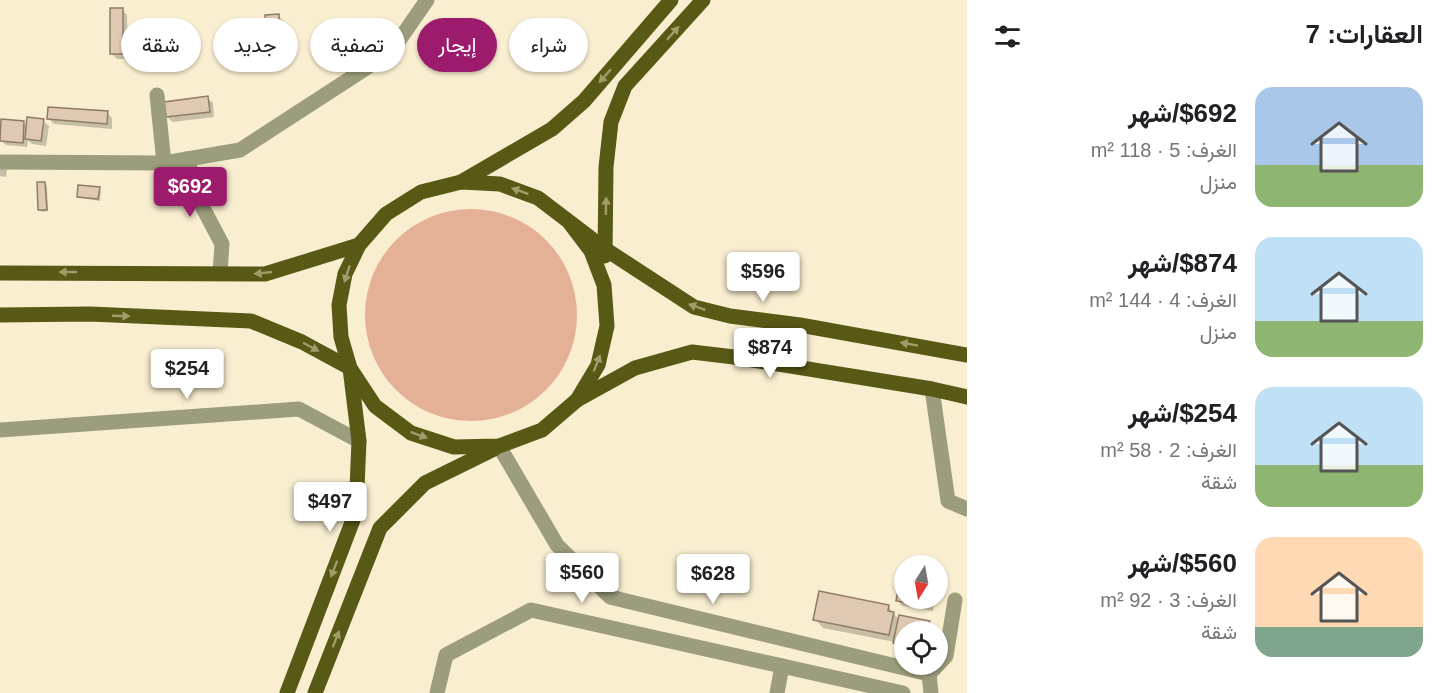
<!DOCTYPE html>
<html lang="ar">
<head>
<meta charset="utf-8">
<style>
	body { margin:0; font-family:Helvetica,Vazirmatn,sans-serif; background:#f2f2f2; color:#202124; direction:rtl; height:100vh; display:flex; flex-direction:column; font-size:22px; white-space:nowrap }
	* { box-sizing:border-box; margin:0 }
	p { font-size:20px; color:#757577 }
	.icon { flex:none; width:33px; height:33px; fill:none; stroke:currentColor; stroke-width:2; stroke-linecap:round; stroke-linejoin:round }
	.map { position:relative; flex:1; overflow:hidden; direction:ltr }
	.sheet { display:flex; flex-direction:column; background:#fff; width:480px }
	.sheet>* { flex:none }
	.banner { position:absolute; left:18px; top:18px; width:570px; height:54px; direction:rtl; display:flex; gap:12px }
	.needle { width:39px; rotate:191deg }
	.fabs { position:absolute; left:894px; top:555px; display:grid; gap:12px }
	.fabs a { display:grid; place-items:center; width:54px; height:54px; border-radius:50%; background:#fff; box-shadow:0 2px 4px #0004; font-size:30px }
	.price { position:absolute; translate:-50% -51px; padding:0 14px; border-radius:6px; background:#fff; color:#222; font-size:20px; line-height:39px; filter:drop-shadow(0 2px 3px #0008) }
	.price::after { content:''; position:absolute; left:50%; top:36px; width:18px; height:14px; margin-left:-9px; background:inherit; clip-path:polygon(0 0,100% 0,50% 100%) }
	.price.active { background:#9d1b6d; color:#fff }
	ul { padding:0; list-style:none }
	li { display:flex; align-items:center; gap:18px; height:150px; padding:0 24px }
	li span { display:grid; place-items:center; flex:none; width:168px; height:120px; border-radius:18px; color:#555 }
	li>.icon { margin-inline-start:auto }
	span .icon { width:72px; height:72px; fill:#fffc; stroke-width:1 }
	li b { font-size:26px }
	h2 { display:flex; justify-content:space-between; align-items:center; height:72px; padding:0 24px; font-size:26px }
	.tag { padding:0 21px; border-radius:27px; background:#fff; box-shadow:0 2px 4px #0004; font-size:21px; line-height:54px }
	.tag.active { background:#9d1b6d; color:#fff }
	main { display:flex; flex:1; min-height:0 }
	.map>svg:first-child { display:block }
	.grass { fill:#e4b196 }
	.shadow { fill:#0003 }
	.building { fill:#dfc9b2; stroke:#907c66; stroke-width:1.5 }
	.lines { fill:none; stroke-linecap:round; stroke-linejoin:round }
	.minor { stroke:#9b9d7c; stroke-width:15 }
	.major { stroke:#595916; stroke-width:15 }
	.oneway { fill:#a19c6a }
</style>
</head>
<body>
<main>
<section class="sheet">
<h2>العقارات: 7<svg class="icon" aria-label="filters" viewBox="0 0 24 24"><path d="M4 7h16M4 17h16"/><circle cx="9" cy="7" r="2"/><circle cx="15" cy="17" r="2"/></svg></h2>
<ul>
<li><span style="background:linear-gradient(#a9c7e8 65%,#8fb573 0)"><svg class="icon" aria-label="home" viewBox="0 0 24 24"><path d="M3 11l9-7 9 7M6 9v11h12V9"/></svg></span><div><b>$692/شهر</b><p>الغرف: 5 · 118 m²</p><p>منزل</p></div></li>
<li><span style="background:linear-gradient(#bfe0f5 70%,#8fb573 0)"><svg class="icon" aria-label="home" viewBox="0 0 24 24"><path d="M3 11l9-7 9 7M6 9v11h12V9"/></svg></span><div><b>$874/شهر</b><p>الغرف: 4 · 144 m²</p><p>منزل</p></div></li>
<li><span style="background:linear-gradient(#bfe0f5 65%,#8fb573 0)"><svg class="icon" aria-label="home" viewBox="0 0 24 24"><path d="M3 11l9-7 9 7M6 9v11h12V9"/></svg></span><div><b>$254/شهر</b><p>الغرف: 2 · 58 m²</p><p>شقة</p></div></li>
<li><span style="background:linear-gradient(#ffd9b3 75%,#7fa58c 0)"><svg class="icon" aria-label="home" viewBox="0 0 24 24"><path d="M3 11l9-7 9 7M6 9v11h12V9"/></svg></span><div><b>$560/شهر</b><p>الغرف: 3 · 92 m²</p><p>شقة</p></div></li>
</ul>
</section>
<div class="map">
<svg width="967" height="693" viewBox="0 0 967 693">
	<rect width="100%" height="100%" fill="#f9eed0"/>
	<!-- grass -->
	<circle class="grass" cx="471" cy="315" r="106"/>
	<!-- shadow -->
	<g class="shadow">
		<path d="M122,10L127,15L128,59H117L112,54Z"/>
		<path d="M278,16L284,21L285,46H273L268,41Z"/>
		<path d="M207,98L213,103L214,117L173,122L167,117Z"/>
		<path d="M107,113L112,118V129L54,124L49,119Z"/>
		<path d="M43,121L49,126L46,146L32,144L28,140L27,147L6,145L1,140L24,123L28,127Z"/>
		<path d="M0,167L7,169L6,177L0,176Z"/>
		<path d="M45,183L47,186L48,211L42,212L40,210Z"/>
		<path d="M99,189L101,191L100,201L81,198L78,196Z"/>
		<path d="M899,592L904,593V598H931L934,602L933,611L903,606L898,601Z"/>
		<path d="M888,606L899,620L929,623L934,628V632H904V648L900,647L895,642L823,628L815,619Z"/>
	</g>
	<!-- building -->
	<g class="building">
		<rect x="110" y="8" width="13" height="46"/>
		<path d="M279,14L280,41H266L265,15Z"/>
		<path d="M208,96L210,112L166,117L164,102Z"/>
		<path d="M48,107L108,111L107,124L47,119Z"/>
		<path d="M27,117L44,119L41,141L25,139Z"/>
		<path d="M1,119L24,121L23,143L0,141Z"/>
		<path d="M37,182H45L47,210H38Z"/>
		<path d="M78,185L100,187L98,199L77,197Z"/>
		<path d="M898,590L904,591V598H929L928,606L896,601Z"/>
		<path d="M819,591L889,605L888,611L894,612L889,635L813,620Z"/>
		<path d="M899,615L930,621L927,632H904V645L893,643Z"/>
	</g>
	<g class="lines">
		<!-- minor -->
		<g class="minor">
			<path d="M157,95L164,163"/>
			<path d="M187,159L203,208L222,244L220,273"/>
			<path d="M0,162L164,163L240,150L391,52L427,0"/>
			<path d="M932,389L948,501L967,509"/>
			<path d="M0,430L299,409L359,441"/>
			<path d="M499,446L557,545L610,597L929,674L946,656L955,600"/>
			<path d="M929,674L931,693"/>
			<path d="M437,693L446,655L531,610L903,693"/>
			<path d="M777,693L782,666"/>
		</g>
		<!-- major -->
		<g class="major">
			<path d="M461,182L552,129L584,101L671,0"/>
			<path d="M569,222L591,251L604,285L607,326L598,365L577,400L542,430L499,446L454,447L411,433L375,406L350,368L341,337L339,305L345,274L359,245L386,214L421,192L461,182L500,184L538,198L605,249L694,307L730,316L800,325L967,355"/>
			<path d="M605,256L606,167L611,122L625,86L703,0"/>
			<path d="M0,273L265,274L359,245"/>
			<path d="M0,315L90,314L251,321L302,342L350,368L359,441L356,512L287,693"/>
			<path d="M577,400L635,368L692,352L734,357L932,389L967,397"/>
			<path d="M315,693L380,528L425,483L494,449"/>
		</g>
	</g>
	<!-- one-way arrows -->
	<defs><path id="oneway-solid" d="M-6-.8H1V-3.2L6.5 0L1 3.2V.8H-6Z" transform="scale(1.5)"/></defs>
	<g class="oneway">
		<use href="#oneway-solid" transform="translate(673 33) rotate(-48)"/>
		<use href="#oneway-solid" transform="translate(605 76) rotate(131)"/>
		<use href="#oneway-solid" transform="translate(520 191) rotate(-160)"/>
		<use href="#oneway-solid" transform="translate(606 206) rotate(-89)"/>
		<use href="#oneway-solid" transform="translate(68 272) rotate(180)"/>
		<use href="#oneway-solid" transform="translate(263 273) rotate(174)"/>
		<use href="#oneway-solid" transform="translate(347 274) rotate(108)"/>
		<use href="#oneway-solid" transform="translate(697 307) rotate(-160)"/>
		<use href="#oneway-solid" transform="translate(121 316) rotate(2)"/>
		<use href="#oneway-solid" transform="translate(909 344) rotate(-170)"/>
		<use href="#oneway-solid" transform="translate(311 347) rotate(28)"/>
		<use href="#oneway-solid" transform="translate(597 363) rotate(-69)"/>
		<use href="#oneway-solid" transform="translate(419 435) rotate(20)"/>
		<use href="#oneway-solid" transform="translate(334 569) rotate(111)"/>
		<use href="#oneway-solid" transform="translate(336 639) rotate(-68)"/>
	</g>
</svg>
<div class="fabs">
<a><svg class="needle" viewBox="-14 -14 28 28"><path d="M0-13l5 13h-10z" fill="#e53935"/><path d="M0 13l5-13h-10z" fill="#757577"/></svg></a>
<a><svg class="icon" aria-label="locate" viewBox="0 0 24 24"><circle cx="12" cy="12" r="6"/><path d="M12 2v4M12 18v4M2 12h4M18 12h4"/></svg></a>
</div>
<b class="price active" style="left:190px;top:218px">$692</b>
<b class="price" style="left:763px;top:303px">$596</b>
<b class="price" style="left:770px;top:379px">$874</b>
<b class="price" style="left:187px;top:400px">$254</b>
<b class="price" style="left:330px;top:533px">$497</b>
<b class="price" style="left:582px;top:604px">$560</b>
<b class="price" style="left:713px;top:605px">$628</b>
<div class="banner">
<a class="tag">شراء</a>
<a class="tag active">إيجار</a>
<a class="tag">تصفية</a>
<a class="tag">جديد</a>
<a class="tag">شقة</a>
</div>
</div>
</main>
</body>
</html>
